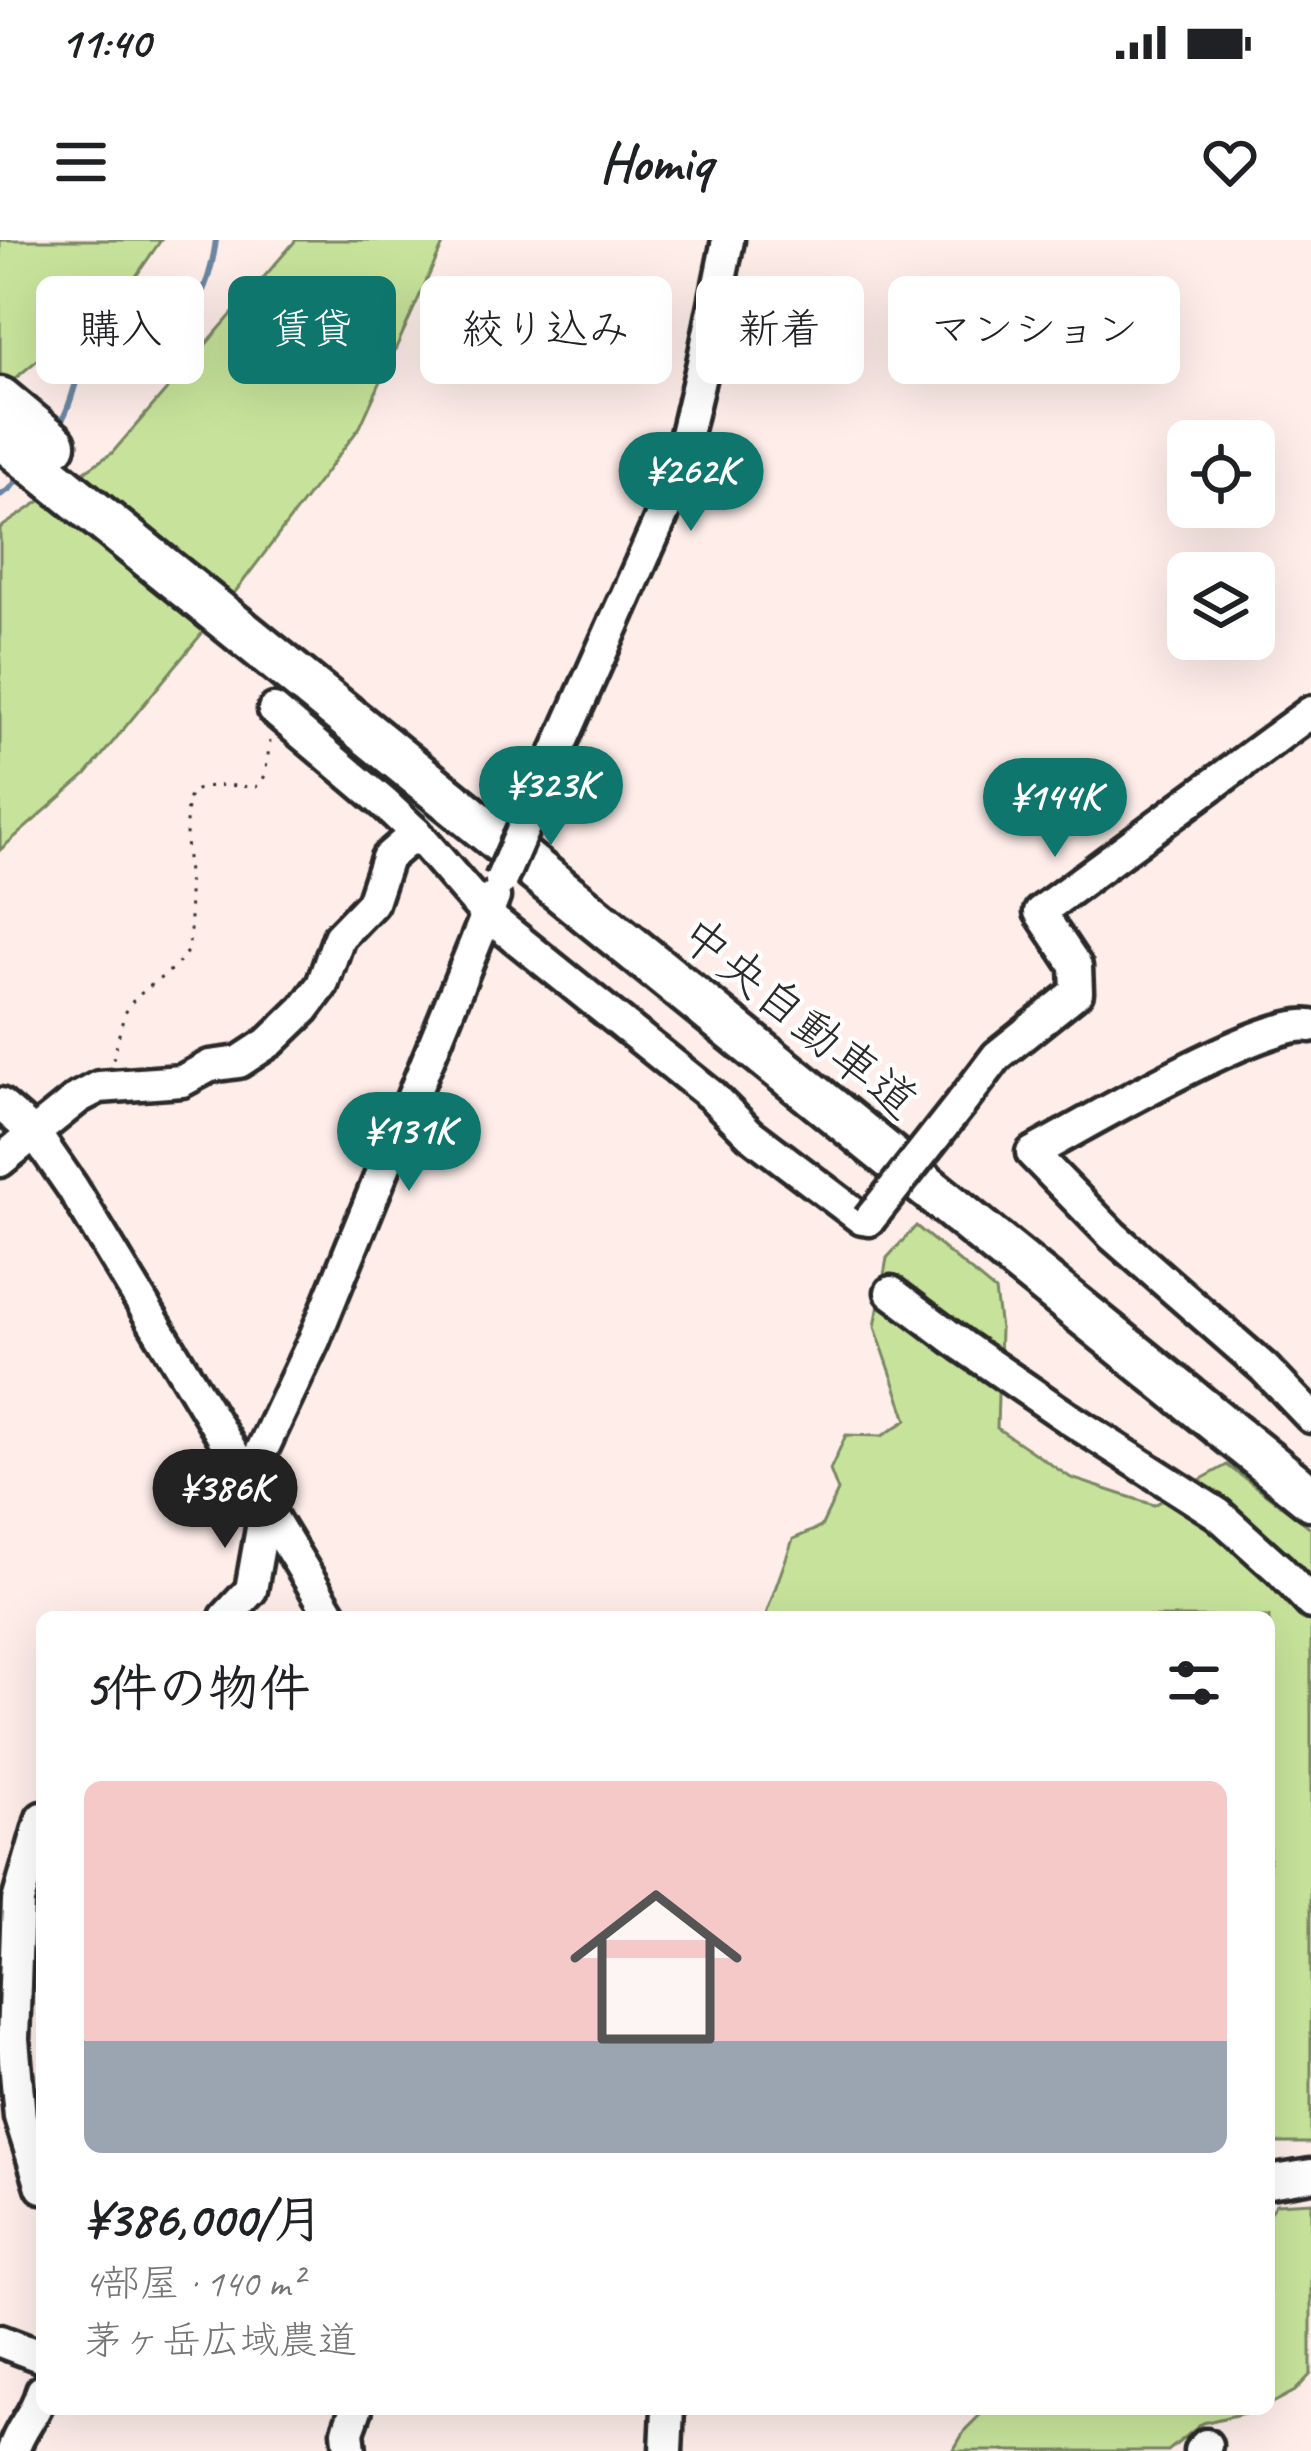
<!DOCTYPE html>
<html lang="ja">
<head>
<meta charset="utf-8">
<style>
	body { margin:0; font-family:Caveat,"Klee One",sans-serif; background:#f2f2f2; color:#202124; height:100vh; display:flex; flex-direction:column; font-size:45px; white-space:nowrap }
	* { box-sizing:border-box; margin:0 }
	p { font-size:39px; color:#757577 }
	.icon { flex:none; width:66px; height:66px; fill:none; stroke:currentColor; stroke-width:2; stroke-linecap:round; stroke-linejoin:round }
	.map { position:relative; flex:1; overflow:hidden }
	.panel { position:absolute; left:36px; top:1371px; width:1239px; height:804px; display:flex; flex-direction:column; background:#fff; border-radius:18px; box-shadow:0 12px 48px #0002 }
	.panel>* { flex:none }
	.hud { position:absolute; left:36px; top:36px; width:1239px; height:108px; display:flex; gap:24px }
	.tools { position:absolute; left:1167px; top:180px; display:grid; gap:24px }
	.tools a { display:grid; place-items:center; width:108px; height:108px; border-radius:18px; background:#fff; box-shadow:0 12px 48px #0002; font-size:60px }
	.price { position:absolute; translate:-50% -102px; padding:0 27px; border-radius:42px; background:#0f766e; color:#fff; font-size:39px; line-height:78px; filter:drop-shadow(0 3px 6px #0008) }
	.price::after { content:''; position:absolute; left:50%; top:72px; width:36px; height:27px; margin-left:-18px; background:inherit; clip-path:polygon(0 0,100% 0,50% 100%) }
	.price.on { background:#222; color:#fff }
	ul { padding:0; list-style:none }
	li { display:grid; align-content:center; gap:24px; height:636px; padding:0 48px }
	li+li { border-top:3px solid #e0e0e0 }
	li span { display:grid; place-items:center; height:372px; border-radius:18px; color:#555 }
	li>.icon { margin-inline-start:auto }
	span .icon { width:216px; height:216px; fill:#fffc; stroke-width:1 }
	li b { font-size:51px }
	h2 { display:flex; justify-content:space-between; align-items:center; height:144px; padding:0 48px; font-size:51px }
	.tag { padding:0 42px; border-radius:18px; background:#fff; box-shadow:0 12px 48px #0002; font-size:42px; line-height:108px }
	.tag.on { background:#0f766e; color:#fff }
	.status { display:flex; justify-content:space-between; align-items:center; height:84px; padding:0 60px; background:#fff; direction:ltr }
	.status svg { height:33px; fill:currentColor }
	header { display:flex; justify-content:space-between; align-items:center; height:156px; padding:0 48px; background:#fff; font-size:54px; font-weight:800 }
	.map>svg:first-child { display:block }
	.green { fill:#c7e39b; stroke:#798763; stroke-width:3 }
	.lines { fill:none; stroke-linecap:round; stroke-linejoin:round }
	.stream { stroke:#6b86a1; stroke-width:6 }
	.minor-casing { stroke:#2b2b2b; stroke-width:39 }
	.highway-casing { stroke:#2b2b2b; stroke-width:51 }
	.path { stroke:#2b2b2b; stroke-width:3; stroke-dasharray:3 9; stroke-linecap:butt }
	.minor { stroke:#fff; stroke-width:30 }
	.highway { stroke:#fff; stroke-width:42 }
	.minor-bridge-casing { stroke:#2b2b2b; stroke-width:39; stroke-linecap:butt }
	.minor-bridge { stroke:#fff; stroke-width:30 }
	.labels { text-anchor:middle; stroke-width:9; stroke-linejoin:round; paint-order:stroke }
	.street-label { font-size:48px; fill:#2b2b2b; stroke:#fff }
</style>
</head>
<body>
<div class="status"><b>11:40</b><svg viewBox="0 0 49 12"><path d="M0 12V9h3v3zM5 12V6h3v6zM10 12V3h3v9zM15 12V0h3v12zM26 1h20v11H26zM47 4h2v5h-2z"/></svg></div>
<header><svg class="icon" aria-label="menu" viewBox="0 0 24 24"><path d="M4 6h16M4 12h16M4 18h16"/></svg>Homiq<svg class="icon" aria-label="heart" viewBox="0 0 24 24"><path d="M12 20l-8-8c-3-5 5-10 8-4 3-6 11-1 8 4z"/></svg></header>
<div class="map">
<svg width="1311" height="2211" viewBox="0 0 1311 2211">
	<rect width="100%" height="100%" fill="#feede9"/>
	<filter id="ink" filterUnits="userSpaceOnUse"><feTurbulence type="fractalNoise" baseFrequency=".00833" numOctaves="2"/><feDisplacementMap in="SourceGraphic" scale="24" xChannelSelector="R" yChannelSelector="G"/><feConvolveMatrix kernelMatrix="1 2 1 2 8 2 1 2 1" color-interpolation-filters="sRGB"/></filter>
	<g filter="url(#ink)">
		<!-- green -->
		<g class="green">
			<path d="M0,0H161L132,42L0,151Z"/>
			<path d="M296,0H445L360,187L226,364L86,535L0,610V288L112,213Z"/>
			<path d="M916,986L995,1051L1000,1089L997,1188L1071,1238L1154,1265L1227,1225L1311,1288V1903H1269V1377H765L793,1299L821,1287L838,1251L830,1230L846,1195L882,1196L907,1180L875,1087L887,1018Z"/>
			<path d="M1311,1962V2134L1295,2151L1269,2165V1973L1276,1964Z"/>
			<path d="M986,2169H1261L1203,2183L1168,2211H953L965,2190Z"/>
		</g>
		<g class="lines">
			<!-- stream -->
			<g class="stream">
				<path d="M56,189C74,166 74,133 90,112C99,99 109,100 123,98C138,95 164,91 177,82C204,65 212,29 216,0"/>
				<path d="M0,255L10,249L23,232"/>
			</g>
			<defs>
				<g id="minor">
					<path d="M274,470L384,563L416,593L487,675L712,856L750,894L862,979L869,980"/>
					<path d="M540,550L672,253L703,123L728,0"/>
					<path d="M1311,786C1264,778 1083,886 1032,913L1113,996L1264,1128L1311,1177"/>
					<path d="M966,857L997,816L1077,752L1076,726L1040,672L1311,472"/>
					<path d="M0,864L36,895L72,947L332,1377"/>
					<path d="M0,921L78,858L99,847L182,841L210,826L239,822L271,801L304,769L322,745L339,697L372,663L387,618L416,593"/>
					<path d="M891,1052L963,1106L1068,1178L1218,1274L1280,1330L1311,1363"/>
					<path d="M249,1238L314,1100L494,657"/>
					<path d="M226,1377L251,1350L266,1266"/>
					<path d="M42,1578L18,1661L13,1799L20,1877L42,1947"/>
					<path d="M1269,1942L1311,1935"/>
					<path d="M0,2101L42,2117"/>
					<path d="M13,2211C21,2185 35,2177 42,2151"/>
					<path d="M350,2211L348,2191L356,2169"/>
					<path d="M666,2211L668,2169"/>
					<path d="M1200,2211L1206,2205"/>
				</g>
				<g id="highway">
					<path d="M0,159L54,204"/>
					<path d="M0,196L1311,1258"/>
				</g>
			</defs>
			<!-- minor casing -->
			<use href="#minor" class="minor-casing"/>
			<!-- highway casing -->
			<use href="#highway" class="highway-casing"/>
			<!-- path -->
			<path class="path" d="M113,819C118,803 120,781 129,766C143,746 181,730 188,708C196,679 177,567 192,553C205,541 239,547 256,547L265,536L270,501"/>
			<!-- minor -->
			<use href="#minor" class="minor"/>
			<!-- highway -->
			<use href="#highway" class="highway"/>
			<defs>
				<g id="minor-bridge">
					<path d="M501,640L540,550"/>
					<path d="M869,980L966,857"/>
				</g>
			</defs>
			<!-- minor-bridge casing -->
			<use href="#minor-bridge" class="minor-bridge-casing"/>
			<!-- minor-bridge -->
			<use href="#minor-bridge" class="minor-bridge"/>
		</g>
	</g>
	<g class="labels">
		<!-- street labels -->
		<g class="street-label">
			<text transform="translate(800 777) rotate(39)" y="17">中央自動車道</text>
		</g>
	</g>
</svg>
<div class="tools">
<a><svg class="icon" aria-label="locate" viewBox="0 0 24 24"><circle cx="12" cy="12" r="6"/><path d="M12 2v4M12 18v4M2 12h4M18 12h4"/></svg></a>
<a><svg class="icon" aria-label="layers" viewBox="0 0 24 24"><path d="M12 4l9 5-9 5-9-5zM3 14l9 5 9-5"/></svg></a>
</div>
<b class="price" style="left:691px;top:294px">¥262K</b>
<b class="price" style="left:551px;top:608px">¥323K</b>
<b class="price" style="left:1055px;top:620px">¥144K</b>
<b class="price" style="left:409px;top:954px">¥131K</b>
<b class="price on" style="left:225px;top:1311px">¥386K</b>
<div class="hud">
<a class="tag">購入</a>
<a class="tag on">賃貸</a>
<a class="tag">絞り込み</a>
<a class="tag">新着</a>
<a class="tag">マンション</a>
</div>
<section class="panel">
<h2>5件の物件<svg class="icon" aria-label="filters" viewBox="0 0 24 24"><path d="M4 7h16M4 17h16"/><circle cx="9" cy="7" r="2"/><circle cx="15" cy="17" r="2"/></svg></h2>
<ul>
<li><span style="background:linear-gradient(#f6c9c9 70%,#9aa5b1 0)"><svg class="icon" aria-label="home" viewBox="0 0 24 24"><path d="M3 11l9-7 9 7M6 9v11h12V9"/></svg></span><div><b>¥386,000/月</b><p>4部屋 · 140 m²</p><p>茅ヶ岳広域農道</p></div></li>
</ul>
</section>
</div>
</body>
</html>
